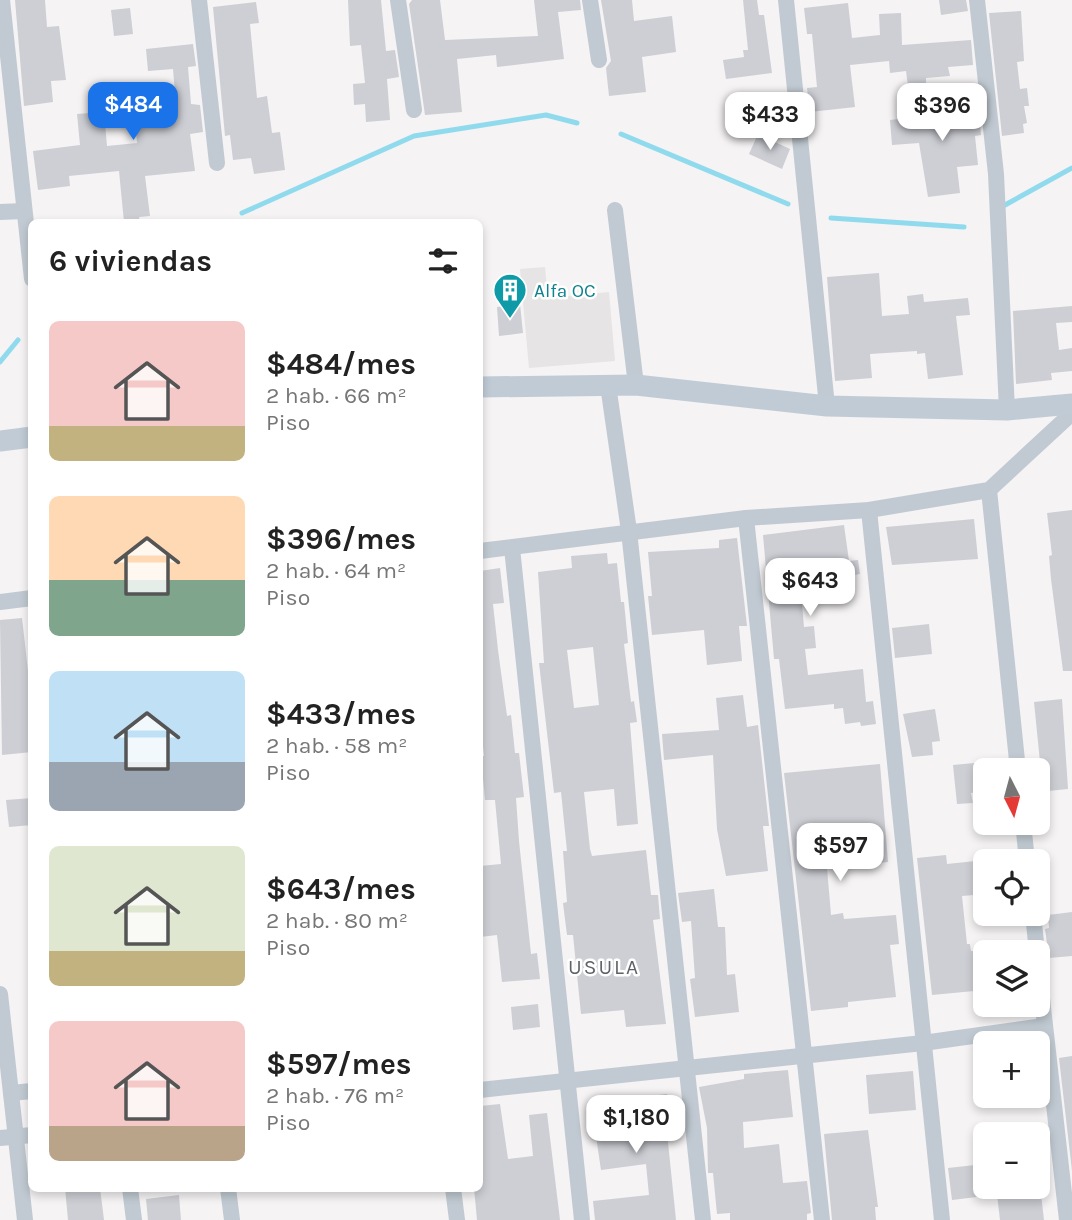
<!DOCTYPE html>
<html lang="es">
<head>
<meta charset="utf-8">
<style>
	body { margin:0; font-family:Karla,sans-serif; background:#f2f2f2; color:#222; height:100vh; display:flex; flex-direction:column; font-size:26px; white-space:nowrap }
	* { box-sizing:border-box; margin:0 }
	p { font-size:23px; color:#767676 }
	.icon { flex:none; width:38px; height:38px; fill:none; stroke:currentColor; stroke-width:2; stroke-linecap:round; stroke-linejoin:round }
	.map { position:relative; flex:1; overflow:hidden }
	.side { position:absolute; left:28px; top:219px; width:455px; height:973px; display:flex; flex-direction:column; background:#fff; border-radius:10px; box-shadow:0 4px 10px #0003 }
	.side>* { flex:none }
	.needle { width:46px; rotate:174deg }
	.fabs { position:absolute; left:973px; top:758px; display:grid; gap:14px }
	.fabs a { display:grid; place-items:center; width:77px; height:77px; border-radius:10px; background:#fff; box-shadow:0 4px 10px #0003; font-size:35px }
	.price { position:absolute; translate:-50% -60px; padding:0 16px; border-radius:14px; background:#fff; color:#222; font-size:23px; line-height:46px; filter:drop-shadow(0 2px 4px #0008) }
	.price::after { content:''; position:absolute; left:50%; top:42px; width:21px; height:16px; margin-left:-10px; background:inherit; clip-path:polygon(0 0,100% 0,50% 100%) }
	.price.on { background:#1a73e8; color:#fff }
	ul { padding:0; list-style:none }
	li { display:flex; align-items:center; gap:21px; height:175px; padding:0 21px }
	li span { display:grid; place-items:center; flex:none; width:196px; height:140px; border-radius:10px; color:#555 }
	li>.icon { margin-inline-start:auto }
	span .icon { width:84px; height:84px; fill:#fffc; stroke-width:1 }
	li b { font-size:30px }
	h2 { display:flex; justify-content:space-between; align-items:center; height:84px; padding:0 21px; font-size:30px }
	.map>svg:first-child { display:block }
	.education { fill:#e6e4e5 }
	.lines { fill:none; stroke-linecap:round; stroke-linejoin:round }
	.stream { stroke:#90daee; stroke-width:5 }
	.building { fill:#cdcfd5; fill-rule:evenodd }
	.street { stroke:#c1cad2; stroke-width:16 }
	.secondary { stroke:#c1cbd6; stroke-width:21 }
	.labels { text-anchor:middle; stroke-width:5; stroke-linejoin:round; paint-order:stroke }
	.culture-label { font-size:19px; fill:#0d838f; stroke:#fff; text-anchor:start }
	.neighbourhood-label { font-size:21px; letter-spacing:2px; fill:#5f6368; stroke:#fff }
</style>
</head>
<body>
<div class="map">
<svg width="1072" height="1220" viewBox="0 0 1072 1220">
	<rect width="100%" height="100%" fill="#f5f3f3"/>
	<!-- education -->
	<path class="education" d="M545,267L548,298L609,292L615,361L529,368L520,269Z"/>
	<g class="lines">
		<!-- stream -->
		<g class="stream">
			<path d="M621,134L788,204"/>
			<path d="M1005,205L1072,168"/>
			<path d="M242,213L414,136L546,115L577,123"/>
			<path d="M831,218L964,227"/>
			<path d="M0,362L18,340"/>
		</g>
	</g>
	<!-- building -->
	<g class="building">
		<path d="M15,0H45L47,27L59,26L66,80L51,81L53,102L24,106Z"/>
		<path d="M348,0H381L386,51L395,50L399,77L387,79L390,120L366,122L365,104L354,105L353,84L365,83L361,45L350,46Z"/>
		<path d="M412,0H440L445,40L538,36L534,0H580L581,10L558,12L564,59L497,67L496,55L457,59L462,112L425,115L409,4Z"/>
		<path d="M601,0H632L634,21L672,16L676,52L642,57L646,92L609,96L606,68L611,61Z"/>
		<path d="M743,0H757L759,15H764L772,73L726,79L723,60L744,57L743,50H748Z"/>
		<path d="M939,0H966L968,11L941,15Z"/>
		<path d="M256,2L259,23L250,24L257,98L267,96L272,133L280,132L285,170L254,174L251,158L233,160L230,135L225,136L213,7Z"/>
		<path d="M848,3L852,38L880,35L879,14L901,13L902,45L971,40L973,65L948,67L950,76L926,78V84L908,86L906,71L890,73L889,61L850,65L855,107L810,112L807,88L817,87L812,34H807L804,8Z"/>
		<path d="M130,8L133,34L114,36L111,10Z"/>
		<path d="M1021,11L1024,61L1017,62L1020,89L1027,88L1029,106H1024L1027,123L1023,124L1024,133L1002,136L989,13Z"/>
		<path d="M193,44L196,66L188,67L191,104L200,105L203,132L190,134L195,171L145,176L150,216L139,217L140,222H124L119,171L69,176L70,186L38,190L33,151L80,145L77,114L104,112L107,146L137,143L135,119L168,116L167,107L176,106L173,69L148,71L146,49Z"/>
		<path d="M141,86L142,107L113,110L111,89Z"/>
		<path d="M978,102L981,135L975,136L978,165L957,167L960,193L928,197L919,143L892,145L890,120L923,116L922,108Z"/>
		<path d="M758,134L790,149L782,169L749,154Z"/>
		<path d="M879,273L882,316L909,314L907,296L923,294L924,302L968,298L970,315L956,316L963,375L928,379L925,353L917,354V351L870,354L872,378L835,381L827,277Z"/>
		<path d="M520,304L523,333L499,336L497,307Z"/>
		<path d="M1072,306V322L1056,323L1059,350L1072,348V371L1051,373L1052,380L1016,384L1013,311Z"/>
		<path d="M1072,510V671H1063L1051,579L1049,556L1052,555L1047,513Z"/>
		<path d="M974,519L978,559L892,565L886,527Z"/>
		<path d="M844,525L849,561L858,560L860,574L837,578L838,590L801,594L804,627L814,626L816,648L805,649L808,675L863,669L866,702L873,701L876,724L861,726L860,722L845,724L843,708L834,709V704L785,709L779,659H774L763,535Z"/>
		<path d="M737,538L747,626H739L742,661L707,665L704,630L652,635L648,596H652L648,552L719,548V540Z"/>
		<path d="M607,553L608,564L617,563L621,602H624L628,643L624,644L631,702L634,701L637,722L630,723L638,824L617,826L614,789L584,792L590,849L592,856L646,850L651,895H658L660,919L653,920L666,1024L626,1027L624,1010L581,1014L573,935H567L563,903L567,902L563,851H567L561,792L554,793L539,663H544L538,572L572,568L571,556ZM593,647L599,705L574,708L567,650Z"/>
		<path d="M500,568L504,603L493,604L498,650L507,716L511,715L515,753H519L524,797L516,798L519,841L531,954L537,953L540,979L502,982L497,935L480,937V866L501,864L495,800H485L481,756H484L480,717V678H482L480,571Z"/>
		<path d="M22,618L31,697L32,752L2,755L0,620Z"/>
		<path d="M929,624L932,654L895,658L892,628Z"/>
		<path d="M743,695L747,727L758,725L769,826H763L768,871L726,876L717,829L713,755L664,760L662,734L719,730L716,698Z"/>
		<path d="M1062,699L1068,789L1038,792L1040,762L1034,702Z"/>
		<path d="M935,709L940,741L932,742L933,755L912,757L903,714Z"/>
		<path d="M985,762V791L971,793L973,803L957,804L953,765Z"/>
		<path d="M880,764L888,862L827,868L831,915L843,913L844,919L896,915L899,944L890,945L896,997L848,1002V1007L811,1011L784,773Z"/>
		<path d="M32,798V825L9,827L6,800Z"/>
		<path d="M946,855L947,864L985,860V894L962,896L967,944H970L971,951L985,950V983L973,984L974,991L932,995L917,858Z"/>
		<path d="M714,889L718,927H725L727,975L735,974L739,1012L695,1017L690,979L695,978L691,921L682,922L678,893Z"/>
		<path d="M1072,912V956L1049,958L1045,929L1049,928L1048,915Z"/>
		<path d="M538,1004L540,1027L513,1030L511,1007Z"/>
		<path d="M1072,1056V1171L1059,1058Z"/>
		<path d="M788,1070L793,1117L743,1122L744,1148L779,1144L783,1183L807,1181L811,1213L807,1214V1220H730V1213L717,1214L713,1173H708L707,1128L699,1087L744,1079V1074Z"/>
		<path d="M913,1071L916,1110L869,1114L866,1075Z"/>
		<path d="M667,1094L670,1122L666,1123L676,1220H595L593,1201L649,1195L646,1164L601,1170L591,1103Z"/>
		<path d="M500,1104L508,1159L533,1156L529,1115L547,1113L560,1220H477L474,1188H480V1106Z"/>
		<path d="M868,1130L878,1207H875L876,1220H832L824,1134Z"/>
		<path d="M984,1164L985,1196L952,1200L948,1168Z"/>
		<path d="M996,1186H1040L1044,1220H1000Z"/>
		<path d="M65,1188H100L104,1220H68Z"/>
		<path d="M179,1195L181,1220H148L146,1199Z"/>
	</g>
	<g class="lines">
		<!-- street -->
		<g class="street">
			<path d="M2,0L32,279"/>
			<path d="M199,0L217,163"/>
			<path d="M398,0L414,110"/>
			<path d="M590,0L599,60"/>
			<path d="M786,0L827,406"/>
			<path d="M977,0L996,174L1007,410"/>
			<path d="M615,210L636,385"/>
			<path d="M0,212L24,211"/>
			<path d="M608,385L629,531L703,1220"/>
			<path d="M989,490L1018,770"/>
			<path d="M869,510L942,1220"/>
			<path d="M746,518L822,1220"/>
			<path d="M512,548L582,1220"/>
			<path d="M480,551L746,518L869,510L989,490L1072,413"/>
			<path d="M0,602L32,598"/>
			<path d="M1023,822L1027,861"/>
			<path d="M1033,914L1037,952"/>
			<path d="M1038,963L1067,1220"/>
			<path d="M0,994L25,1220"/>
			<path d="M480,1090L923,1043L1044,1026"/>
			<path d="M11,1093L32,1091"/>
			<path d="M0,1138L32,1135"/>
			<path d="M130,1188L134,1220"/>
			<path d="M228,1188L232,1220"/>
			<path d="M453,1188L457,1220"/>
		</g>
		<!-- secondary -->
		<g class="secondary">
			<path d="M480,387L636,385L827,406L1007,410L1072,404"/>
			<path d="M0,441L32,437"/>
		</g>
	</g>
	<!-- icons -->
	<defs>
		<symbol id="building-pin" viewBox="-11 -11 22 30"><path d="M0 17L-7.5 6A9.5 9.5 0 1 1 7.5 6Z" fill="#0f9aa8" stroke="#fff"/><path d="M-4-6H4V6H1V3H-1V6H-4ZM-2.5-4.3h1.7v1.8h-1.7ZM.8-4.3h1.7v1.8H.8ZM-2.5-1h1.7V.8h-1.7ZM.8-1h1.7V.8H.8Z" fill="#fff"/></symbol>
	</defs>
	<g fill-rule="evenodd">
		<use href="#building-pin" x="491" y="271" width="38" height="52"/>
	</g>
	<g class="labels">
		<!-- culture labels -->
		<g class="culture-label">
			<text x="534" y="297">Alfa OC</text>
		</g>
		<!-- neighbourhood labels -->
		<g class="neighbourhood-label">
			<text x="604" y="974">USULA</text>
		</g>
	</g>
</svg>
<div class="fabs">
<a><svg class="needle" viewBox="-14 -14 28 28"><path d="M0-13l5 13h-10z" fill="#e53935"/><path d="M0 13l5-13h-10z" fill="#767676"/></svg></a>
<a><svg class="icon" aria-label="locate" viewBox="0 0 24 24"><circle cx="12" cy="12" r="6"/><path d="M12 2v4M12 18v4M2 12h4M18 12h4"/></svg></a>
<a><svg class="icon" aria-label="layers" viewBox="0 0 24 24"><path d="M12 4l9 5-9 5-9-5zM3 14l9 5 9-5"/></svg></a>
<a>+</a>
<a>−</a>
</div>
<b class="price on" style="left:133px;top:142px">$484</b>
<b class="price" style="left:942px;top:143px">$396</b>
<b class="price" style="left:770px;top:152px">$433</b>
<b class="price" style="left:810px;top:618px">$643</b>
<b class="price" style="left:840px;top:883px">$597</b>
<b class="price" style="left:636px;top:1155px">$1,180</b>
<section class="side">
<h2>6 viviendas<svg class="icon" aria-label="filters" viewBox="0 0 24 24"><path d="M4 7h16M4 17h16"/><circle cx="9" cy="7" r="2"/><circle cx="15" cy="17" r="2"/></svg></h2>
<ul>
<li><span style="background:linear-gradient(#f6c9c9 75%,#c2b280 0)"><svg class="icon" aria-label="home" viewBox="0 0 24 24"><path d="M3 11l9-7 9 7M6 9v11h12V9"/></svg></span><div><b>$484/mes</b><p>2 hab. · 66 m²</p><p>Piso</p></div></li>
<li><span style="background:linear-gradient(#ffd9b3 60%,#7fa58c 0)"><svg class="icon" aria-label="home" viewBox="0 0 24 24"><path d="M3 11l9-7 9 7M6 9v11h12V9"/></svg></span><div><b>$396/mes</b><p>2 hab. · 64 m²</p><p>Piso</p></div></li>
<li><span style="background:linear-gradient(#bfe0f5 65%,#9aa5b1 0)"><svg class="icon" aria-label="home" viewBox="0 0 24 24"><path d="M3 11l9-7 9 7M6 9v11h12V9"/></svg></span><div><b>$433/mes</b><p>2 hab. · 58 m²</p><p>Piso</p></div></li>
<li><span style="background:linear-gradient(#dfe7d0 75%,#c2b280 0)"><svg class="icon" aria-label="home" viewBox="0 0 24 24"><path d="M3 11l9-7 9 7M6 9v11h12V9"/></svg></span><div><b>$643/mes</b><p>2 hab. · 80 m²</p><p>Piso</p></div></li>
<li><span style="background:linear-gradient(#f6c9c9 75%,#b9a48a 0)"><svg class="icon" aria-label="home" viewBox="0 0 24 24"><path d="M3 11l9-7 9 7M6 9v11h12V9"/></svg></span><div><b>$597/mes</b><p>2 hab. · 76 m²</p><p>Piso</p></div></li>
</ul>
</section>
</div>
</body>
</html>
